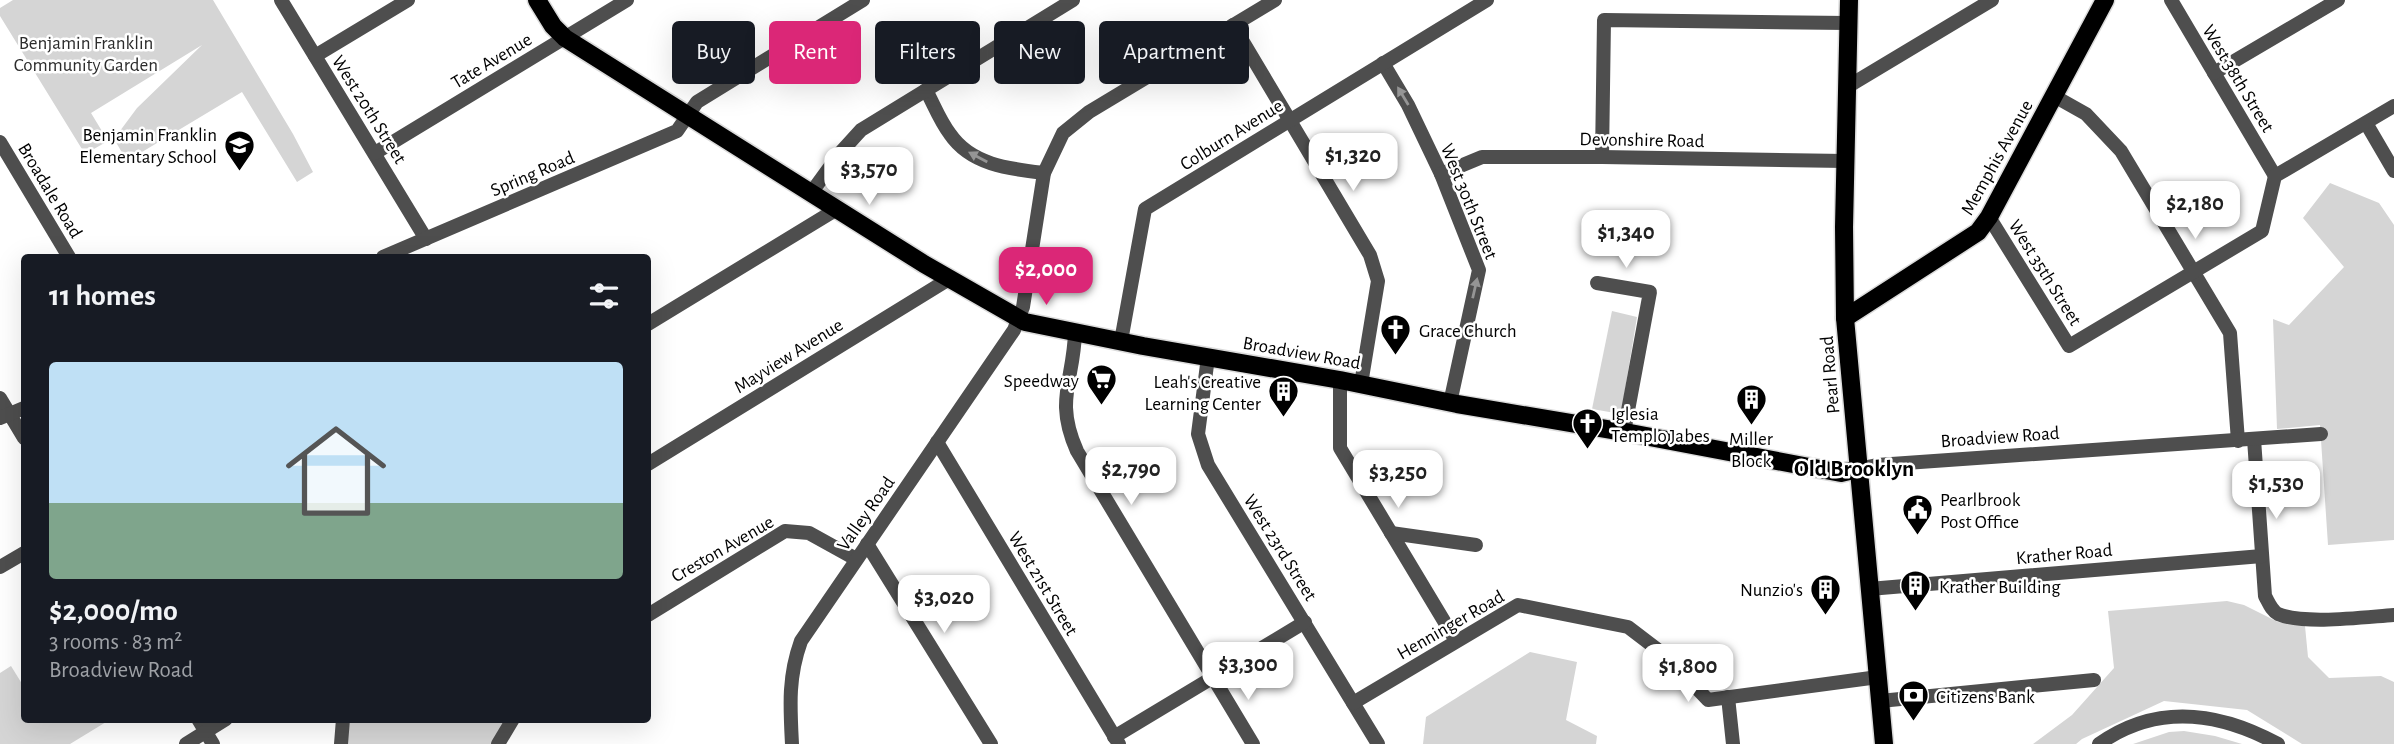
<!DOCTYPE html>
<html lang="en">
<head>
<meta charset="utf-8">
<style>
	body { margin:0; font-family:"Alegreya Sans",sans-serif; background:#20242c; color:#f1f3f6; height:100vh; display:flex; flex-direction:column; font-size:26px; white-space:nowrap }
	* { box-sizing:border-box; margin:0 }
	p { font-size:23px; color:#9ea1a6 }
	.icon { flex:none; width:38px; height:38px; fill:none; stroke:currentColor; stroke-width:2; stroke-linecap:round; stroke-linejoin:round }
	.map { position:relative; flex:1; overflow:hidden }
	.side { position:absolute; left:21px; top:254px; width:630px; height:469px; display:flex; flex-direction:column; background:#171b24; border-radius:7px; box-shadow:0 7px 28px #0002 }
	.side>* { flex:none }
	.banner { position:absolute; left:672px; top:21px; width:665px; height:63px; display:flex; gap:14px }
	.price { position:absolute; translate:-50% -60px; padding:0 16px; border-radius:14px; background:#fff; color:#222; font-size:23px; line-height:46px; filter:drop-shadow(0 2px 4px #0008) }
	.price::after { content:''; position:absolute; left:50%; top:42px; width:21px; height:16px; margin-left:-10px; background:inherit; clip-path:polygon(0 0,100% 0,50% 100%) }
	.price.on { background:#db2777; color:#fff }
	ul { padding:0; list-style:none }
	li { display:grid; align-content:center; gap:14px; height:371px; padding:0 28px }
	li span { display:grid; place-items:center; height:217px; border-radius:7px; color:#555 }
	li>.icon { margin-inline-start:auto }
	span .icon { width:126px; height:126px; fill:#fffc; stroke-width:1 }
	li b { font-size:30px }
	h2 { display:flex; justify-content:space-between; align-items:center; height:84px; padding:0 28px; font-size:30px }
	.chip { padding:0 24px; border-radius:7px; background:#171b24; box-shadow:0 7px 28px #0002; font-size:24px; line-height:63px }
	.chip.on { background:#db2777; color:#fff }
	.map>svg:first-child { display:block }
	.green { fill:#d5d5d5 }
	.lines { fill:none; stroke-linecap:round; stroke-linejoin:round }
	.major-casing { stroke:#dbdbdb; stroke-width:21 }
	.minor { stroke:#4e4e4e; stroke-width:14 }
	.major { stroke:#000; stroke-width:18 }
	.oneway { fill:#959595 }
	.labels { text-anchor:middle; stroke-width:5; stroke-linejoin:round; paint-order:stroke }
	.park-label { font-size:19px; fill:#2c2c2c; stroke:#fff }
	.street-label { font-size:19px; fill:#000; stroke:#fff }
	.poi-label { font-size:19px; fill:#000; stroke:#fff; text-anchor:start }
	.quarter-label { font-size:23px; font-weight:bold; fill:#000; stroke:#fff }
</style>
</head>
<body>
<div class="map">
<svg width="2394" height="744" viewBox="0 0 2394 744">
	<rect width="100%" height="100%" fill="#fff"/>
	<!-- green -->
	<g class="green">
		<path d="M13,0H213L293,134L313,172L297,182L242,92L127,161L114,139L137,108L202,45L91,113L108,141L85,154L0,16V8Z"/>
		<path d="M2330,183L2379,203L2394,225V540L2328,545L2320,425L2277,429L2273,319L2289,325L2344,267L2303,218Z"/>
		<path d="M1612,311L1637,317L1621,414L1592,409Z"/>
		<path d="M2227,601L2244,605L2278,622L2305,626L2308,657L2329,678L2381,676L2394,682V744H2302L2247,710L2164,701L2082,739L2076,744H2033L2072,715L2114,668L2108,611Z"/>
		<path d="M1530,652L1577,662L1566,720L1597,736L1596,744H1423L1426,717Z"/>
		<path d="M11,666L24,687V719H111L70,744H0V673Z"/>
		<path d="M343,719H495L504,722L493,744H341Z"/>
		<path d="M2184,731L2215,736L2242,744H2133L2169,732Z"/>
	</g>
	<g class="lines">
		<defs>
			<g id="major">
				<path d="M537,0L553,26L565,38L924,264L1025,322L1143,346L1340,380L1457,404L1624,432L1841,473L1858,469"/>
				<path d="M1849,0L1844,227L1845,318L1884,744"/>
				<path d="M1845,318L1978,232L1989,217L2105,0"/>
			</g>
		</defs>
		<!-- major casing -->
		<use href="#major" class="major-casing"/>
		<!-- minor -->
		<g class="minor">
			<path d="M281,0L426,239"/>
			<path d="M2171,0L2275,176"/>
			<path d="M1233,25L1370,255L1378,281L1361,384"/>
			<path d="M315,56L408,0"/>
			<path d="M1383,63L1408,105L1441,174L1479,270L1450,403"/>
			<path d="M2214,73L2338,0"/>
			<path d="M1847,87L1992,0"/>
			<path d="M926,90C934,105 940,121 950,134C971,165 1010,169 1044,173"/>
			<path d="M2054,96L2086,114L2121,151L2230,333L2238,441"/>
			<path d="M2366,123L2394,171"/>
			<path d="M0,142L69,257"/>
			<path d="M375,153L627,0"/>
			<path d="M1602,157L1604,20L1847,23"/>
			<path d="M1441,174L1482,157H1602L1845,161"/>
			<path d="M811,193L841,152L861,130L1073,0"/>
			<path d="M1989,217L2069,346L2262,231L2275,176L2394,106"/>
			<path d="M383,257L677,131L697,102L863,0"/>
			<path d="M1597,283L1650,292L1624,432"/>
			<path d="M648,324L837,209"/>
			<path d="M1075,332C1074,380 1054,400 1077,451L1253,744"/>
			<path d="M1121,341L1145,209L1487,0"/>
			<path d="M1208,357L1198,434L1208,465L1378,744"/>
			<path d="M1340,380V448L1456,641"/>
			<path d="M0,398L24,438"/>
			<path d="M0,418L24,408"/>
			<path d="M2254,439L2265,596C2269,603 2271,610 2278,614C2304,625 2365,617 2394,615"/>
			<path d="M937,442L1119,744"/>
			<path d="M648,464L949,279"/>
			<path d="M1858,469L1877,465L2321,434"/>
			<path d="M1391,533L1476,545"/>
			<path d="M867,544L991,744"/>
			<path d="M0,567L24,553"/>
			<path d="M1869,589L2262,556"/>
			<path d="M648,615L785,531L809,533L856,559"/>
			<path d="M1728,697L1733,744"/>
			<path d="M1880,701L2094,680"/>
			<path d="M1353,703L1518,605L1628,627L1666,656L1708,700L1878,677"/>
			<path d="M198,719L213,744"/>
			<path d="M1114,737L1305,622"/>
			<path d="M186,744L226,719"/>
			<path d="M341,744L343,719"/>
			<path d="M498,744L513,719"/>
			<path d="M792,744C790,706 788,677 801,641L1014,330L1023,307L1044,173L1063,133L1089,112L1275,0"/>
			<path d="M2099,744C2157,703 2219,712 2278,744"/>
		</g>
		<!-- major -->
		<use href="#major" class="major"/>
	</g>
	<!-- one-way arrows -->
	<defs><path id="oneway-solid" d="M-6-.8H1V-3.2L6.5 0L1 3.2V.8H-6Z" transform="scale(1.75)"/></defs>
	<g class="oneway">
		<use href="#oneway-solid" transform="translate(1403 96) rotate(-121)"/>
		<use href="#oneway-solid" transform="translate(978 157) rotate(-152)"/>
		<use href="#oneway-solid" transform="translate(1475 288) rotate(-77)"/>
	</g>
	<!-- icons -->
	<defs>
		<symbol id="school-pin" viewBox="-11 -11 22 30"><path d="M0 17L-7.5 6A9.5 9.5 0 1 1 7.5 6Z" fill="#000" stroke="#fff"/><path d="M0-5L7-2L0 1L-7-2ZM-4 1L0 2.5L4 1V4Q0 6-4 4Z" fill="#fff"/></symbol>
		<symbol id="church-pin" viewBox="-11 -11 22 30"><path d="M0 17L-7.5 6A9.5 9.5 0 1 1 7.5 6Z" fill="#000" stroke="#fff"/><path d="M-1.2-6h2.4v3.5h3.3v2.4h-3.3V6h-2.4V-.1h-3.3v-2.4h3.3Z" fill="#fff"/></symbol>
		<symbol id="supermarket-pin" viewBox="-11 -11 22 30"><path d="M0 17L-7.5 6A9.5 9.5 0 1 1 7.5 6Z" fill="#000" stroke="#fff"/><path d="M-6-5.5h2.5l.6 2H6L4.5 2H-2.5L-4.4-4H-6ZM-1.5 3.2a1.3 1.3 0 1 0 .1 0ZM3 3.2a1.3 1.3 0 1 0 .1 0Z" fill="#fff"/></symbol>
		<symbol id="building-pin" viewBox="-11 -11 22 30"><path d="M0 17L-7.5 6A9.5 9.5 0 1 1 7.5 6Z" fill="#000" stroke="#fff"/><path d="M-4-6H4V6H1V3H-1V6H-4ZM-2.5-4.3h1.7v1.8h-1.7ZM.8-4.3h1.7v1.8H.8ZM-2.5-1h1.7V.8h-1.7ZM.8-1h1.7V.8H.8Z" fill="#fff"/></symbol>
		<symbol id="civic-pin" viewBox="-11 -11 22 30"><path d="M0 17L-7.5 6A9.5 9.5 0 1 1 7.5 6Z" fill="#000" stroke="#fff"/><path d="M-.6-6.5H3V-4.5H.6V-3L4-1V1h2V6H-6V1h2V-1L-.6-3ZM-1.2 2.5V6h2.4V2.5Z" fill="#fff"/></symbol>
		<symbol id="bank-pin" viewBox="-11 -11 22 30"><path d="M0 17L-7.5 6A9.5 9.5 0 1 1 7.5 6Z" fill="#000" stroke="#fff"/><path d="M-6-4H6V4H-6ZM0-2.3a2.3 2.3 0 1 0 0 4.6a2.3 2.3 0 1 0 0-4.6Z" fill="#fff"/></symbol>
	</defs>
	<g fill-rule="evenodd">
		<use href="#school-pin" x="222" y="128" width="35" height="47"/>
		<use href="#church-pin" x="1378" y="312" width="35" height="47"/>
		<use href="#supermarket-pin" x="1084" y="362" width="35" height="47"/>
		<use href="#building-pin" x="1266" y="374" width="35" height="47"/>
		<use href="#building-pin" x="1734" y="382" width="35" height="47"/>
		<use href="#church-pin" x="1570" y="406" width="35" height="47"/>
		<use href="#civic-pin" x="1900" y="492" width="35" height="47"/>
		<use href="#building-pin" x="1898" y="568" width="35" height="47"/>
		<use href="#building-pin" x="1808" y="572" width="35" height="47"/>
		<use href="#bank-pin" x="1896" y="678" width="35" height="47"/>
	</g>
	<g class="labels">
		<!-- park labels -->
		<g class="park-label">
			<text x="86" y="49">Benjamin Franklin<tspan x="86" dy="22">Community Garden</tspan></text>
		</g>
		<!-- street labels -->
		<g class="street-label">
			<text transform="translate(491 60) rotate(-31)" y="7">Tate Avenue</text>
			<text transform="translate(2239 78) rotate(59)" y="7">West 38th Street</text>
			<text transform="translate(370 109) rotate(58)" y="7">West 20th Street</text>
			<text transform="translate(1231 134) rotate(-32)" y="7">Colburn Avenue</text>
			<text transform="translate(1642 139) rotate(1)" y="7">Devonshire Road</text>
			<text transform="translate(1996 157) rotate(-61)" y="7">Memphis Avenue</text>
			<text transform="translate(532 173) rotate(-23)" y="7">Spring Road</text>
			<text transform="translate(51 190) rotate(59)" y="7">Broadale Road</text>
			<text transform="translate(1470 201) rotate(68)" y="7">West 30th Street</text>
			<text transform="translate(2046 272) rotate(58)" y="7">West 35th Street</text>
			<text transform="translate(1302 352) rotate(10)" y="7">Broadview Road</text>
			<text transform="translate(788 355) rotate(-32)" y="7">Mayview Avenue</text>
			<text transform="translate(1829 375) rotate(-95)" y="7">Pearl Road</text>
			<text transform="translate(2000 436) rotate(-4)" y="7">Broadview Road</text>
			<text transform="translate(865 513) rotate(-55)" y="7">Valley Road</text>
			<text transform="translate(1281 547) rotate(58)" y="7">West 23rd Street</text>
			<text transform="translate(722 548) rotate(-30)" y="7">Creston Avenue</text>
			<text transform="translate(2064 553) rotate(-5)" y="7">Krather Road</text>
			<text transform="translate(1044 583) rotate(59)" y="7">West 21st Street</text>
			<text transform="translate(1450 624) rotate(-30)" y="7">Henninger Road</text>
		</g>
		<!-- poi labels -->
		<g class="poi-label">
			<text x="217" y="141" text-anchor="end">Benjamin Franklin<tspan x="217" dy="22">Elementary School</tspan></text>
			<text x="1419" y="337">Grace Church</text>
			<text x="1079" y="387" text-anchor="end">Speedway</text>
			<text x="1261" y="388" text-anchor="end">Leah's Creative<tspan x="1261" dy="22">Learning Center</tspan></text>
			<text x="1611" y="420">Iglesia<tspan x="1611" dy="22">Templo Jabes</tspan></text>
			<text x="1751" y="445" text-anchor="middle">Miller<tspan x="1751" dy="22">Block</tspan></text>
			<text x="1940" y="506">Pearlbrook<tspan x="1940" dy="22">Post Office</tspan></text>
			<text x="1939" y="593">Krather Building</text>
			<text x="1803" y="596" text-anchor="end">Nunzio's</text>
			<text x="1936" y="703">Citizens Bank</text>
		</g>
		<!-- quarter labels -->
		<g class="quarter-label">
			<text x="1854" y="476">Old Brooklyn</text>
		</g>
	</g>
</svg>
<b class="price" style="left:1353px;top:193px">$1,320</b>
<b class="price" style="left:869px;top:207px">$3,570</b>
<b class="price" style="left:2195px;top:241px">$2,180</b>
<b class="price" style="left:1626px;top:270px">$1,340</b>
<b class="price on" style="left:1046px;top:307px">$2,000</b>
<b class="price" style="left:1131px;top:507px">$2,790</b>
<b class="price" style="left:1398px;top:510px">$3,250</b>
<b class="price" style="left:2276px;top:521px">$1,530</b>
<b class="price" style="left:944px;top:635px">$3,020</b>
<b class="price" style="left:1248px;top:702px">$3,300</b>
<b class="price" style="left:1688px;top:704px">$1,800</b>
<div class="banner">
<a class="chip">Buy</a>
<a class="chip on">Rent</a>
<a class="chip">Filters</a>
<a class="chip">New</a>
<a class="chip">Apartment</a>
</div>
<section class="side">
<h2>11 homes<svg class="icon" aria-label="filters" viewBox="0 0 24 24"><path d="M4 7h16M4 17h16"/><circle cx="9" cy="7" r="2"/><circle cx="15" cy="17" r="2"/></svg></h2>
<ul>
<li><span style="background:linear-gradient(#bfe0f5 65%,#7fa58c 0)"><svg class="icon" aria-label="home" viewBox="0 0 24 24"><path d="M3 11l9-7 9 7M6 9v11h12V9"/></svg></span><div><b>$2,000/mo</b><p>3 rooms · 83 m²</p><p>Broadview Road</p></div></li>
</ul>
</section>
</div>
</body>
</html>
